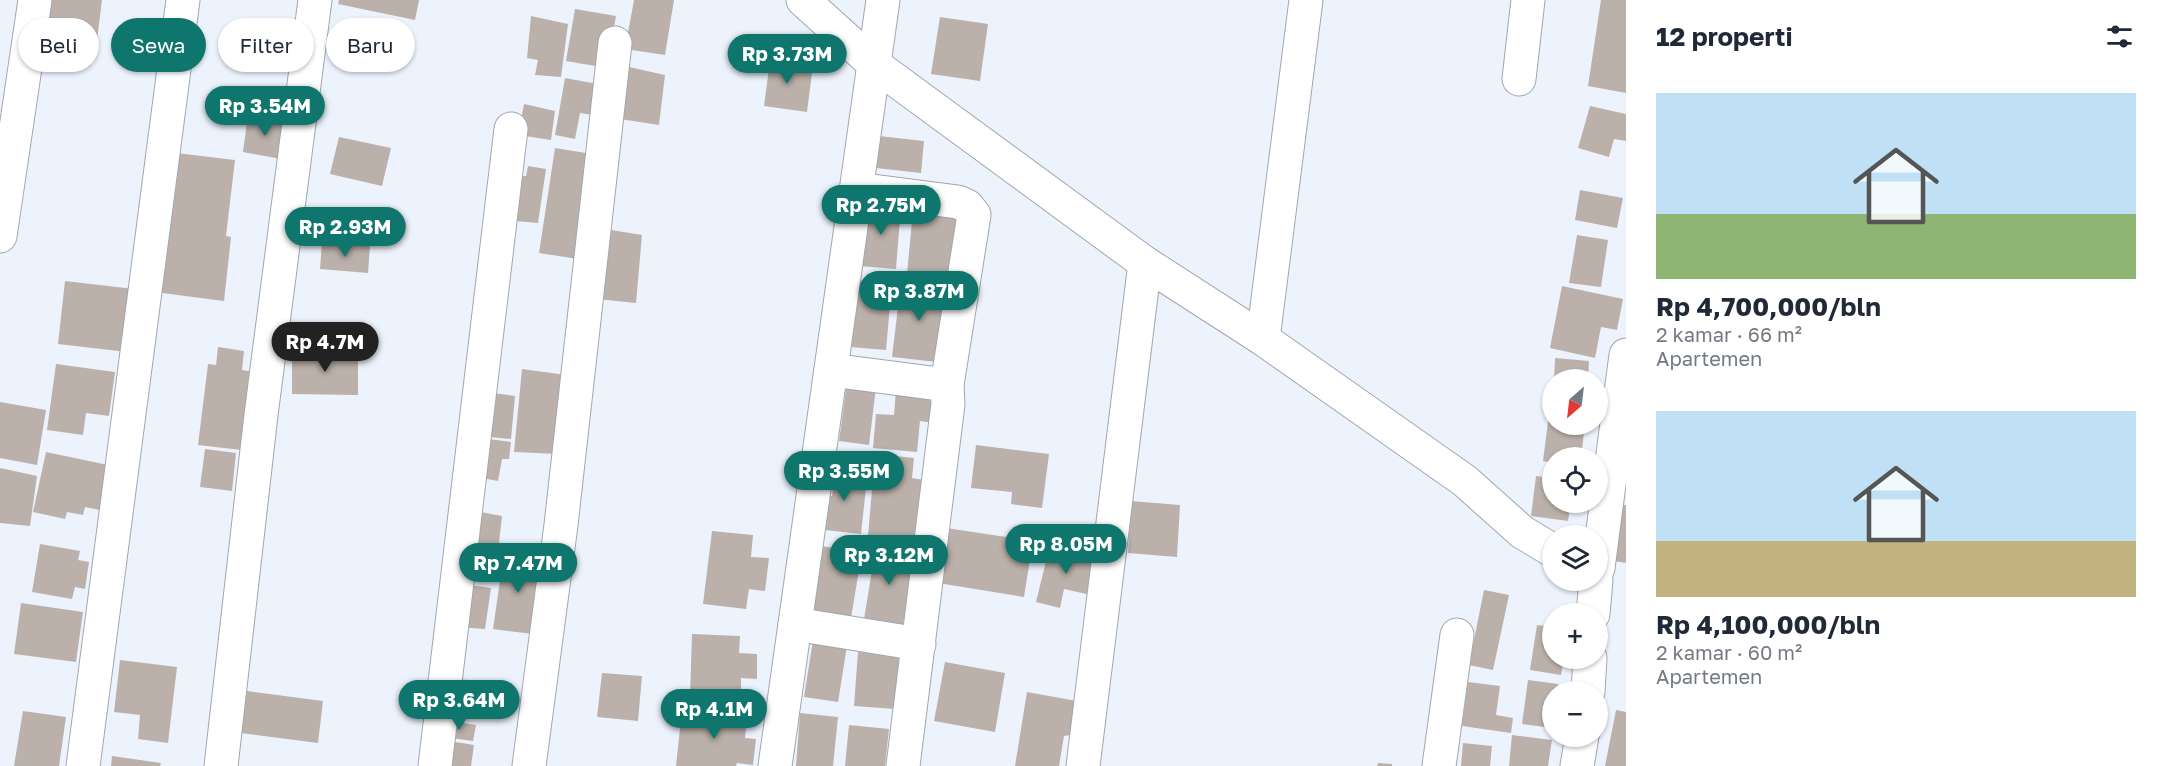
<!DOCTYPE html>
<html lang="id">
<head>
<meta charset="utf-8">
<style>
	body { margin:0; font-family:"Golos Text",sans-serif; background:#f2f2f3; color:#1f2937; height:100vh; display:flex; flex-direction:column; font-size:22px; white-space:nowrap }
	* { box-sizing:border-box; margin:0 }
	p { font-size:20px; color:#747a83 }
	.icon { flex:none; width:33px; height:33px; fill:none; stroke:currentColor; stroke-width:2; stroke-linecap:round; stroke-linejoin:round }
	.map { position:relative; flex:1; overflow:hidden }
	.panel { display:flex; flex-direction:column; background:#fff; width:540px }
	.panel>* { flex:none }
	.hud { position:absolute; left:18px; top:18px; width:570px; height:54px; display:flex; gap:12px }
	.needle { width:39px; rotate:208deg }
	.buttons { position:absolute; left:1542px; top:369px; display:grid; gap:12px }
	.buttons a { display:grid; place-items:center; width:66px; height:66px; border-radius:50%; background:#fff; box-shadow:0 2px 4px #0004; font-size:30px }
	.price { position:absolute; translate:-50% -51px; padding:0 14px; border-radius:21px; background:#0f766e; color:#fff; font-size:20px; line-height:39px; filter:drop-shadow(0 2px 3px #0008) }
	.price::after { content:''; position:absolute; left:50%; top:36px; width:18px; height:14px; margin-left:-9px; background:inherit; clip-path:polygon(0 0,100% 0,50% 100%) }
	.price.current { background:#222; color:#fff }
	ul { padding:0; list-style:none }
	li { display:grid; align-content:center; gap:12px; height:318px; padding:0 30px }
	li span { display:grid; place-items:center; height:186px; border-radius:0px; color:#555 }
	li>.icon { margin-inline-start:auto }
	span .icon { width:108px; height:108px; fill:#fffc; stroke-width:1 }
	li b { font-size:26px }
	h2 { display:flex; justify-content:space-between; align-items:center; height:72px; padding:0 30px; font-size:26px }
	.chip { padding:0 21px; border-radius:27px; background:#fff; box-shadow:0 2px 4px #0004; font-size:21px; line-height:54px }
	.chip.current { background:#0f766e; color:#fff }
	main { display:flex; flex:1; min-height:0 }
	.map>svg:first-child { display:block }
	.building { fill:#bbb1aa }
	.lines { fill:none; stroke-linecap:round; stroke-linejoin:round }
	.minor-casing { stroke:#a1a6af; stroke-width:35 }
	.minor { stroke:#fff; stroke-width:33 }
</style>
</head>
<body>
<main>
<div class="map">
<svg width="1626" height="766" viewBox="0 0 1626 766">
	<rect width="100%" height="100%" fill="#edf3fd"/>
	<!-- building -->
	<g class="building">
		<path d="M49,0H102L96,48L43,41Z"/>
		<path d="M339,0H419L415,20L338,4Z"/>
		<path d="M634,0H674L665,55L625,49Z"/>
		<path d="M1601,0H1626V93L1588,86Z"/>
		<path d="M575,9L616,16L607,68L566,61Z"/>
		<path d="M531,16L568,24L561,77L535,75L538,60L527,58Z"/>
		<path d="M940,17L988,24L980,81L931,74Z"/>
		<path d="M771,53L794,56L792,70L812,73L807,112L764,106Z"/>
		<path d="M629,67L665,75L659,125L620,119Z"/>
		<path d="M565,78L603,85L599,116L580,113L575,139L555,135Z"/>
		<path d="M524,104L555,111L551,140L518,135Z"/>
		<path d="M1590,106L1626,114V141L1614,139L1609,157L1578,148Z"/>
		<path d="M248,115L287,121L281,159L243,152Z"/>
		<path d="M879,136L924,141L921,173L876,168Z"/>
		<path d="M339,137L391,148L382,186L330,174Z"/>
		<path d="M555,148L592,154L578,259L539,253Z"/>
		<path d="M176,153L235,160L226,236L231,237L224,301L162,293L170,229H167Z"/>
		<path d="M528,166L546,169L538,223L506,220L512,176H526Z"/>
		<path d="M1580,190L1623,198L1617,228L1575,220Z"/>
		<path d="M866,203L901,206L896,269L860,266Z"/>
		<path d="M913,210L958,214L953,278L907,274Z"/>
		<path d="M605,229L642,235L636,303L597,299Z"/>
		<path d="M1577,235L1608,240L1601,287L1569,283Z"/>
		<path d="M322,242L370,246L368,273L320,269Z"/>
		<path d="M855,280L892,283L886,350L850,347Z"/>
		<path d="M65,281L134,289L127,352L58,344Z"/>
		<path d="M901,282L946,288L937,362L892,357Z"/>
		<path d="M1562,286L1623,299L1617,330L1601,327L1595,358L1550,348Z"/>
		<path d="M218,347L244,351L242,370L260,373L250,451L198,445L208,364L216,365Z"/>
		<path d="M292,351L358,352V395L292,394Z"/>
		<path d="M1555,358L1589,361L1588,380H1554Z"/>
		<path d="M56,364L115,372L109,416L86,413L83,435L47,430Z"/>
		<path d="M522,369L566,375L558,454L514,452Z"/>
		<path d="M847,382L876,387L869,445L839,441Z"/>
		<path d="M896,390L936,394L934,423L920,421L917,452L873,448L876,414L894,415Z"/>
		<path d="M485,392L515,396L511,439L480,436Z"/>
		<path d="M1598,396H1602L1600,413L1598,412Z"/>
		<path d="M0,402L46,410L37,465L0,458Z"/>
		<path d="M1549,414H1552V424H1585L1581,458H1552V463L1543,461Z"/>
		<path d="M480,438L511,442L509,459H502L498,481L476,477Z"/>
		<path d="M976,445L1049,454L1042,508L1011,504L1012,492L971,488Z"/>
		<path d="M205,449L236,453L232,491L200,487Z"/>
		<path d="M46,452L113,466L104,511L85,507L83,515L67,512L65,519L33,512Z"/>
		<path d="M875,454L914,458L912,478L924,480L919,541L868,536Z"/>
		<path d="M836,465L868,469L861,534L816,529L820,495L832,496Z"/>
		<path d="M0,468L37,476L30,526L0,523Z"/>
		<path d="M1536,476L1552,478V502H1571L1568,521L1531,516Z"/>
		<path d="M1131,501L1180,505L1177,557L1128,553Z"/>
		<path d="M1620,505H1626V563L1614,561Z"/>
		<path d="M470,510L502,516L495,579L462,574Z"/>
		<path d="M946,528L1033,541L1024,597L938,583Z"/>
		<path d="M712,531L753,535L751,557L769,558L765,591L749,589L746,609L703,604Z"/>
		<path d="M40,544L80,551L78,560L89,562L85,589L75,587L72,599L32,592Z"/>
		<path d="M1050,545L1100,558L1091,595L1064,589L1060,608L1036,602Z"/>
		<path d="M821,546L862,552L851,618L811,612Z"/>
		<path d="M876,546L914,552L903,625L864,619Z"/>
		<path d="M504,553L543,561L533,634L493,629Z"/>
		<path d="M462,584L491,588L485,629L456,627Z"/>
		<path d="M1484,590L1509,595L1493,670L1469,665Z"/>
		<path d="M21,603L83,612L76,662L14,654Z"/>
		<path d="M1537,625L1552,627V658H1564L1561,675L1530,670Z"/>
		<path d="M692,634L740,636L739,653L757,654V679L741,678V697L690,696Z"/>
		<path d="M813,640L847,646L838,702L804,697Z"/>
		<path d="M858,652L899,655L895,709L854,706Z"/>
		<path d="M120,660L177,667L168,743L138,739L140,715L114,712Z"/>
		<path d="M945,662L1005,673L995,732L934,721Z"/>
		<path d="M602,673L642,676L638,721L597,717Z"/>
		<path d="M452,678L482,682L478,719L447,715Z"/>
		<path d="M1528,680L1558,684L1557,692H1552V728L1522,724Z"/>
		<path d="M1468,682L1500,686L1496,715L1513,718L1511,733L1462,726Z"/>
		<path d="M247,691L323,701L318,743L241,733Z"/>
		<path d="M1027,692L1077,701L1071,735L1064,736L1059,766H1015Z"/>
		<path d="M682,709L747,717L745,738L756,739L753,765L737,763L736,766H676Z"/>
		<path d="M1616,710L1626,712V766H1605Z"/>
		<path d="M23,711L66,717L59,766H14Z"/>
		<path d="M800,713L838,717L833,766H796Z"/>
		<path d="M445,720L476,725L473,741L443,737Z"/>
		<path d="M849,725L889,729L885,766H845Z"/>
		<path d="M1512,735L1552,740L1548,766H1509Z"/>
		<path d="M443,740L474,745L471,766H439Z"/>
		<path d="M1463,743L1492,746L1490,766H1461Z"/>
		<path d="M112,756L161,763L160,766H111Z"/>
		<path d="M1378,763L1392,764V766H1377Z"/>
	</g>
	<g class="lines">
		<defs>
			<g id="minor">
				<path d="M803,0L875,65L1145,263L1263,339L1465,481L1522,532L1552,550"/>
				<path d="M1519,79L1528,0"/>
				<path d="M857,189L958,202L967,206L974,215L947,385"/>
				<path d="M0,236L35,0"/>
				<path d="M1263,339L1306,0"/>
				<path d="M831,370L947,385L948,404L903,766"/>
				<path d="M1598,568L1626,355"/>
				<path d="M1593,614L1596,580"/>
				<path d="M795,624L919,644"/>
				<path d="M1588,692L1590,658"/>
				<path d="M83,766L183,0"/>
				<path d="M221,766L261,415L315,0"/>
				<path d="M435,766L511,129"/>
				<path d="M529,766L561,525L615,43"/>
				<path d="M775,766L883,0"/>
				<path d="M1083,766L1145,263"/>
				<path d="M1439,766L1457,635"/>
				<path d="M1577,766L1582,736"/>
			</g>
		</defs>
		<!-- minor casing -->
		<use href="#minor" class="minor-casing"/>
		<!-- minor -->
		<use href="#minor" class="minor"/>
	</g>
</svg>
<div class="buttons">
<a><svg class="needle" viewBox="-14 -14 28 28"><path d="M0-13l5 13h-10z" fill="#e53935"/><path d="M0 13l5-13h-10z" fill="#747a83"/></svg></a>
<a><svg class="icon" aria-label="locate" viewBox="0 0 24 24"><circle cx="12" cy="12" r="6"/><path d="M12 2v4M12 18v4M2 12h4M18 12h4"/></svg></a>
<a><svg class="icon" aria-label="layers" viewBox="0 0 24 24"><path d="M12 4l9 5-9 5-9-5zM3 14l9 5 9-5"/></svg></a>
<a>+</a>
<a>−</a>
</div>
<b class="price" style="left:787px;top:85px">Rp 3.73M</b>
<b class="price" style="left:265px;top:137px">Rp 3.54M</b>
<b class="price" style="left:881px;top:236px">Rp 2.75M</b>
<b class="price" style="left:345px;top:258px">Rp 2.93M</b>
<b class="price" style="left:919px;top:322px">Rp 3.87M</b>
<b class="price current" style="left:325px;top:373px">Rp 4.7M</b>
<b class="price" style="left:844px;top:502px">Rp 3.55M</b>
<b class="price" style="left:1066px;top:575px">Rp 8.05M</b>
<b class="price" style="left:889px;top:586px">Rp 3.12M</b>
<b class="price" style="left:518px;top:594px">Rp 7.47M</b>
<b class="price" style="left:459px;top:731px">Rp 3.64M</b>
<b class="price" style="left:714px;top:740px">Rp 4.1M</b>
<div class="hud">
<a class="chip">Beli</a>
<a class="chip current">Sewa</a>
<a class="chip">Filter</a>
<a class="chip">Baru</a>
</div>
</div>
<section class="panel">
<h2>12 properti<svg class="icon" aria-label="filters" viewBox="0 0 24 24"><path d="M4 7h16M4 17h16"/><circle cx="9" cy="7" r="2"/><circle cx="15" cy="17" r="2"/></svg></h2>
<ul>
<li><span style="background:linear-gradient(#bfe0f5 65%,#8fb573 0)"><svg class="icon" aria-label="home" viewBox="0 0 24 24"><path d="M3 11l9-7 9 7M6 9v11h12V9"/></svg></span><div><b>Rp 4,700,000/bln</b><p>2 kamar · 66 m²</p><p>Apartemen</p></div></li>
<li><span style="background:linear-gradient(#bfe0f5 70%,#c2b280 0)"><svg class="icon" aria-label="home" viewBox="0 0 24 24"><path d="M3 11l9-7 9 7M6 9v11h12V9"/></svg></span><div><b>Rp 4,100,000/bln</b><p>2 kamar · 60 m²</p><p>Apartemen</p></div></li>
</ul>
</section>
</main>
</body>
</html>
